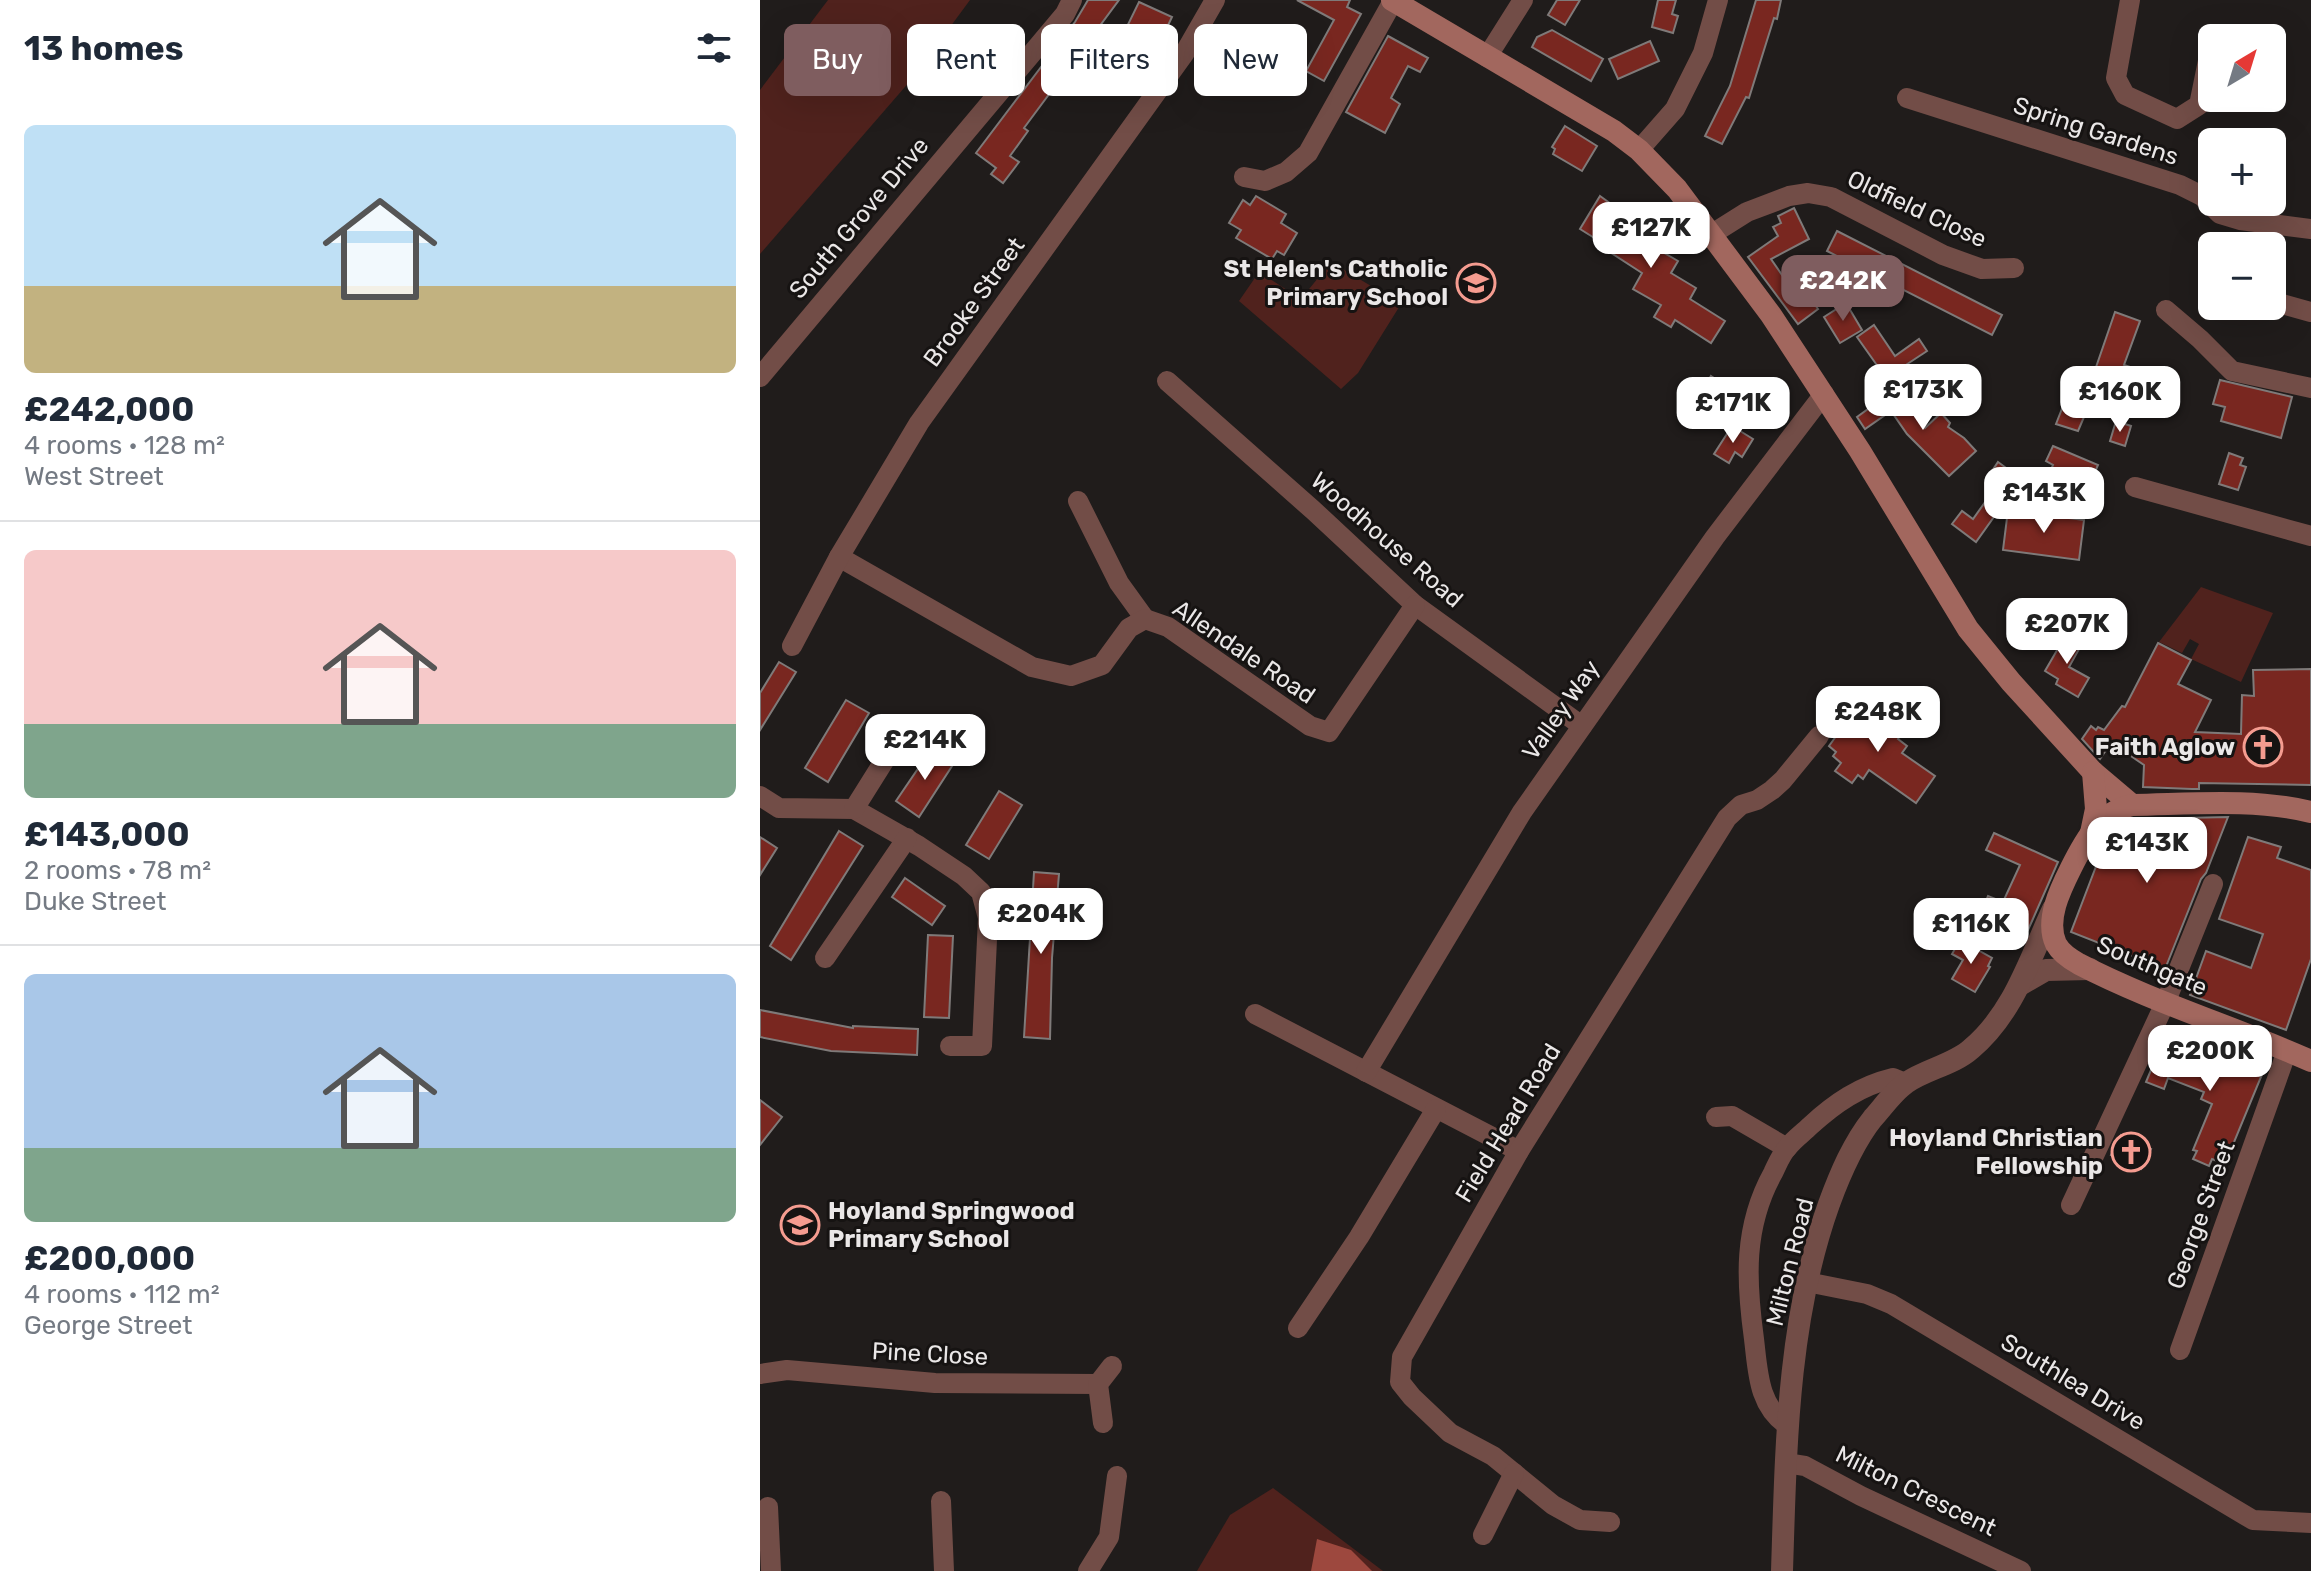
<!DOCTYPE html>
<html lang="en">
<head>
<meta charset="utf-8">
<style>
	body { margin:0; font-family:Rubik,sans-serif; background:#f6f6f7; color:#1f2937; height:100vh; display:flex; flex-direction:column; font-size:30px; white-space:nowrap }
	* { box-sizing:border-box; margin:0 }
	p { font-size:26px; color:#747a83 }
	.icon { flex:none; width:44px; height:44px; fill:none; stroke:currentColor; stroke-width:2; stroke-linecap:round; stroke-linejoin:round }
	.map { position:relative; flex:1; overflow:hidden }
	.side { display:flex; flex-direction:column; background:#fff; width:760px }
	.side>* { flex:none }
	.hud { position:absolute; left:24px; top:24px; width:760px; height:72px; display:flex; gap:16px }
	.needle { width:52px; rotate:38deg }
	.buttons { position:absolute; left:1438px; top:24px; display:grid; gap:16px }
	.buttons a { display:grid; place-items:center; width:88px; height:88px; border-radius:12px; background:#fff; box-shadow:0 8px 32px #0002; font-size:40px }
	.price { position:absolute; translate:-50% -68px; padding:0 18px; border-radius:16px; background:#fff; color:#222; font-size:26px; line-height:52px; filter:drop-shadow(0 2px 4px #0008) }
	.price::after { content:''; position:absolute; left:50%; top:48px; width:24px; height:18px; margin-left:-12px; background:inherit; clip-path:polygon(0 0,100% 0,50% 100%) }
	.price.selected { background:#7f5d5f; color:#fff }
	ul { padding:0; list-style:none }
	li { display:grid; align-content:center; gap:16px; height:424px; padding:0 24px }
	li+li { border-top:2px solid #e0e1e3 }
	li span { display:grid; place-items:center; height:248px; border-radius:12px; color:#555 }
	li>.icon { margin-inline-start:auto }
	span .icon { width:144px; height:144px; fill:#fffc; stroke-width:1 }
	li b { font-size:34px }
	h2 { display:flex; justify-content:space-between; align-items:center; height:96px; padding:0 24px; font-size:34px }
	.tag { padding:0 28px; border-radius:12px; background:#fff; box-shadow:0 8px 32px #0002; font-size:28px; line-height:72px }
	.tag.selected { background:#7f5d5f; color:#fff }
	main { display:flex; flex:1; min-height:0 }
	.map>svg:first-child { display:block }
	.green { fill:#50221d }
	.water { fill:#9d483e }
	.building { fill:#792720; stroke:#7f7a79; stroke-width:2 }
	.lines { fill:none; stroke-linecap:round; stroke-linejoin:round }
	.minor { stroke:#724d47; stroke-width:20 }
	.tertiary { stroke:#724d47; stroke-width:22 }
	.secondary { stroke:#a2675e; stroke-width:22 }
	.labels { text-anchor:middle; stroke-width:6; stroke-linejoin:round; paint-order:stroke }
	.street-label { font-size:24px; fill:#eae7e7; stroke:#161312 }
	.poi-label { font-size:24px; font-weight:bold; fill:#eae7e7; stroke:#161312; text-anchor:end }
</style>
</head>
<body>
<main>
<section class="side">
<h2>13 homes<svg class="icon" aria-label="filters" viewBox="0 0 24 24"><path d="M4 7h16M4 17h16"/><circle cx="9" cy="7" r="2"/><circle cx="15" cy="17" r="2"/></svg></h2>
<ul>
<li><span style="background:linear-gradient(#bfe0f5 65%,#c2b280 0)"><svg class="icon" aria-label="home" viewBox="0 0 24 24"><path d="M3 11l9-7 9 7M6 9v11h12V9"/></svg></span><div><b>£242,000</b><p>4 rooms · 128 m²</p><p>West Street</p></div></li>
<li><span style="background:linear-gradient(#f6c9c9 70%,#7fa58c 0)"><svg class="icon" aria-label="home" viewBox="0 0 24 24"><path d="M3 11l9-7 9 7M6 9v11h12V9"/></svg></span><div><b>£143,000</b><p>2 rooms · 78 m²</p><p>Duke Street</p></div></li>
<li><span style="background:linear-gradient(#a9c7e8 70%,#7fa58c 0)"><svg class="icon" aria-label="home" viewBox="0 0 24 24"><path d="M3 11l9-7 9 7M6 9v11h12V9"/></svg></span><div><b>£200,000</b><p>4 rooms · 112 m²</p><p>George Street</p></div></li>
</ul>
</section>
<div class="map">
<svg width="1551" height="1571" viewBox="0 0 1551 1571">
	<rect width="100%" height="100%" fill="#201c1b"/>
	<!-- green -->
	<g class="green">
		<path d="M68,0H210L151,80L0,254V90Z"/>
		<path d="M571,262L641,304L598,373L581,389L479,301L499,272L541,299Z"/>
		<path d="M1441,587L1513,613L1481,682L1431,659L1439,644L1430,639L1422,653L1399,642Z"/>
		<path d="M513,1488L623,1571H437L470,1515Z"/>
	</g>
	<!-- water -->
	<path class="water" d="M557,1539L591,1550L612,1571H551Z"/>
	<!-- building -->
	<g class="building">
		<path d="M328,0H359L264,128L268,131L250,156L259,162L243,183L231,174L236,168L216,153L315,22Z"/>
		<path d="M537,0H590L587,7L601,14L564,81L546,71L574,20Z"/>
		<path d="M797,0H820L805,25L788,15Z"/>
		<path d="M898,0H916L912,14L918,16L913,33L892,27Z"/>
		<path d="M996,0H1021L1017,19L1014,18L989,98L986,97L962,144L945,136L970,86Z"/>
		<path d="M379,2L412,17L391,61L358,45Z"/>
		<path d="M792,30L843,59L831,81L772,47L777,37Z"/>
		<path d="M628,36L668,58L660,72L648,66L631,98L640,104L625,133L586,112Z"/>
		<path d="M890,41L899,61L858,79L849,59Z"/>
		<path d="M805,126L837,146L822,171L793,154L795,149L792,147Z"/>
		<path d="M496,196L526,214L521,223L537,233L524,255L517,251L512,259L476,238L481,230L469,223L483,200L490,205Z"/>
		<path d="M840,196L876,222L874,225L899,240L894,247L918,261L911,273L936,288L930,299L965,321L951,343L915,320L911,327L894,317L901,305L873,289L882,273L842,247L844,244L820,229Z"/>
		<path d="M1034,208L1049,239L1011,259L1031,288L1039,282L1058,309L1038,324L988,257L1018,236L1013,227L1021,223L1018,216Z"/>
		<path d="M1077,231L1242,315L1232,335L1067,251Z"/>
		<path d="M1086,303L1102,330L1080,343L1064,317Z"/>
		<path d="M1355,312L1380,321L1364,365L1370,367L1356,414L1322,404L1331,372L1334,373Z"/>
		<path d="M1114,325L1135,356L1159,339L1167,351L1126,378L1097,337Z"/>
		<path d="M951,376L975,391L962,413L943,401L948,393L943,389Z"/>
		<path d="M1460,380L1532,397L1521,438L1461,421L1465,407L1453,404Z"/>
		<path d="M1137,388L1165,428L1181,413L1190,423L1188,427L1204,438L1216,451L1189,476L1147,434L1131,411L1105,429L1097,417Z"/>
		<path d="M1305,401L1327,410L1318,431L1296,424Z"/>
		<path d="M1356,421L1371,426L1365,446L1350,441Z"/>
		<path d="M972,426L993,439L982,457L975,452L969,463L954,454Z"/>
		<path d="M1293,446L1338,465L1325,495L1287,479L1293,465L1286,461Z"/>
		<path d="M1469,453L1483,458L1480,465L1486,467L1478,490L1459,484Z"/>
		<path d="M1238,462L1261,479L1216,542L1192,524L1202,511L1213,519L1238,484L1228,477Z"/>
		<path d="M1248,510L1324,520L1319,560L1243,550Z"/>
		<path d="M1307,633L1323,642L1309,667L1329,678L1318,697L1296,684L1298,679L1285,671Z"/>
		<path d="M1398,643L1431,660L1418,684L1451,700L1435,732L1481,734L1482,695L1494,696L1493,670L1551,669V785L1439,783V789H1432L1383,787L1384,765L1365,752L1351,743L1340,759L1322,739L1331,726L1336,730L1338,727L1344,730L1362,706L1365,707Z"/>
		<path d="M19,662L36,672L0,730V693Z"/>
		<path d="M86,700L109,713L68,782L45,768Z"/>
		<path d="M1100,703L1142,733L1138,739L1147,746L1142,753L1175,776L1156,803L1109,770L1103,779L1098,775L1092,783L1075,771L1081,763L1073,756L1076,752L1069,746Z"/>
		<path d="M172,748L194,763L159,817L136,801Z"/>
		<path d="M239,791L262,805L229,859L206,845Z"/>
		<path d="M1468,817L1446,873L1441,879L1405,969L1311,932L1348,835L1359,826L1365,822L1424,818Z"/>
		<path d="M79,831L103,846L31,960L10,946Z"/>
		<path d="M1234,833L1298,862L1268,930L1256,925L1253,933L1219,918L1228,896L1243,902L1260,865L1226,850Z"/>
		<path d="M0,837L17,848L0,875Z"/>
		<path d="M1488,837L1521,847L1517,858L1551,870V959L1526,1030L1430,995L1446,951L1491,968L1503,934L1459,919Z"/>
		<path d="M274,872L299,874L292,958L290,1039L264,1037Z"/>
		<path d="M145,878L185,906L172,925L132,897Z"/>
		<path d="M168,935L193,936L189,1018L164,1017Z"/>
		<path d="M1200,940L1232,958L1228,966L1230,967L1215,992L1192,979L1203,960L1192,954Z"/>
		<path d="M0,1010L93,1028V1026L158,1029L157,1055L71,1051L0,1037Z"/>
		<path d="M1403,1041L1424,1051L1428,1041L1503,1072L1465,1164L1452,1159L1449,1166L1433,1159L1437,1151L1433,1150L1452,1104L1441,1099L1444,1092L1408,1078L1404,1089L1386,1082Z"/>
		<path d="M0,1100L22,1117L0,1145Z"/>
		<path d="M1361,1135L1391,1149L1381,1169L1351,1155Z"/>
	</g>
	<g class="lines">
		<!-- minor -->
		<g class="minor">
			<path d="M1370,0L1356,78L1365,95L1417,119L1439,105L1451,46"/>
			<path d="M727,57L763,0"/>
			<path d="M1147,98L1420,185L1442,196L1460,214L1480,220L1551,229"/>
			<path d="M879,150L915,109L943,53L958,0"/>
			<path d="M484,177L505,181L526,172L548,153L633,1"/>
			<path d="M952,234L987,212L1029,196L1048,193L1071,197L1183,255L1222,269L1254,268"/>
			<path d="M1518,303L1551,312"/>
			<path d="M1406,310L1440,339L1472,371L1551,388"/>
			<path d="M0,377L305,14L312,0"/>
			<path d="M407,381L553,510L655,605L822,726"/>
			<path d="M1375,487L1551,536"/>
			<path d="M318,501L359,583L385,619"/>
			<path d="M79,557L272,667L311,676L342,665L369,628L385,619L408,627L550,726L569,732L655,605"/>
			<path d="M32,646L79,557L159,423L424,54L455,0"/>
			<path d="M0,796L19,808L94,809L159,846L204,876L221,892L228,918L222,1046H190"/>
			<path d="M94,809L141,734"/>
			<path d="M65,958L147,838"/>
			<path d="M495,1014L759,1151"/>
			<path d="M606,1072L762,812L955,537L1064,394"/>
			<path d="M956,1117L972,1116L1027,1148"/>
			<path d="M1311,1205L1406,1001L1453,884"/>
			<path d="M1047,1282L1107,1294L1131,1304L1493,1520L1551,1523"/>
			<path d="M538,1328L599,1237L676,1109"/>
			<path d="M1420,1350L1527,1051"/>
			<path d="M0,1374L27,1370L175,1383L338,1384"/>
			<path d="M343,1423L338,1384L352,1366"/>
			<path d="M1028,1426C998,1406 998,1372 994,1339C986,1281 983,1227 1013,1173C1017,1165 1021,1154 1028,1147C1034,1139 1043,1133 1050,1126C1075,1103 1100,1086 1133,1078L1145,1083"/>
			<path d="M1026,1463L1045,1466L1101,1496L1261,1571"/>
			<path d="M181,1501L184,1571"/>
			<path d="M8,1507L11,1571"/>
			<path d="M850,1522L820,1520L793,1505L733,1456L690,1433L652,1397L640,1382L642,1357L759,1151L967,818L981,805L997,800L1012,790L1023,780L1059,736"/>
			<path d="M723,1535L754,1473"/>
			<path d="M328,1571L349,1537L357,1476"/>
		</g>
		<!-- tertiary -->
		<g class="tertiary">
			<path d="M1260,985L1286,970L1330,969"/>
			<path d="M1022,1571C1026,1449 1027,1321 1069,1204C1080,1174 1093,1143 1113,1118C1123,1107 1134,1091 1146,1083C1166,1069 1193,1065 1211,1049C1254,1013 1270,958 1293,909"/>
		</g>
		<!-- secondary -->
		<g class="secondary">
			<path d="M632,0L854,131L879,150L917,189L1011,315L1100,451L1208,629L1251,682L1333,772L1372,805"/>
			<path d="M1551,812C1493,798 1432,804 1372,805C1340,812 1325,840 1311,868C1300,890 1285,920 1296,944C1301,953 1310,959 1319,964C1392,1002 1475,1027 1551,1061"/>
			<path d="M1331,833L1336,809L1333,772"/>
		</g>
	</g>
	<!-- icons -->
	<defs>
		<symbol id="school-ring" viewBox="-11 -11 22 22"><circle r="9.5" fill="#161312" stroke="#f59c90" stroke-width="1.5"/><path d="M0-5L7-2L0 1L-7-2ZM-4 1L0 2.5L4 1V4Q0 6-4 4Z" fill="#f59c90"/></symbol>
		<symbol id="church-ring" viewBox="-11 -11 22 22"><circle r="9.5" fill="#161312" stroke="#f59c90" stroke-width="1.5"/><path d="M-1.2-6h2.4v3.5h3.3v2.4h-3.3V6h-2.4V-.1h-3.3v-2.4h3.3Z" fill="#f59c90"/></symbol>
	</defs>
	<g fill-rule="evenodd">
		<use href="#school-ring" x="694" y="261" width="44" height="44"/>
		<use href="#church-ring" x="1481" y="725" width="44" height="44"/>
		<use href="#church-ring" x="1349" y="1130" width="44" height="44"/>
		<use href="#school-ring" x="18" y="1203" width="44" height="44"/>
	</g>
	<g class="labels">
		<!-- street labels -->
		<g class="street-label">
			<text transform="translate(1336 131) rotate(18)" y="8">Spring Gardens</text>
			<text transform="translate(1157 209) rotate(25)" y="8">Oldfield Close</text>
			<text transform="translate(99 218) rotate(-50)" y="8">South Grove Drive</text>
			<text transform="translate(214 302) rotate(-54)" y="8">Brooke Street</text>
			<text transform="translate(627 540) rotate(41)" y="8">Woodhouse Road</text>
			<text transform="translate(484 652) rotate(34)" y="8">Allendale Road</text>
			<text transform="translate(801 710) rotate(-55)" y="8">Valley Way</text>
			<text transform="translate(1392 966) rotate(23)" y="8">Southgate</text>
			<text transform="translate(748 1123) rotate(-59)" y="8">Field Head Road</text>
			<text transform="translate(1441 1215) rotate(-70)" y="8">George Street</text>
			<text transform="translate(1030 1262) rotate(-76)" y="8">Milton Road</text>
			<text transform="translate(170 1354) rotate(3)" y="8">Pine Close</text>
			<text transform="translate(1313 1382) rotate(31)" y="8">Southlea Drive</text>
			<text transform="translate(1156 1491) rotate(26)" y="8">Milton Crescent</text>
		</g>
		<!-- poi labels -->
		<g class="poi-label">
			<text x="688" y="277">St Helen's Catholic<tspan x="688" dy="28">Primary School</tspan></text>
			<text x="1475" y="755">Faith Aglow</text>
			<text x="1343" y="1146">Hoyland Christian<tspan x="1343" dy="28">Fellowship</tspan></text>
			<text x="68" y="1219" text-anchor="start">Hoyland Springwood<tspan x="68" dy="28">Primary School</tspan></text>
		</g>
	</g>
</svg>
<div class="buttons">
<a><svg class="needle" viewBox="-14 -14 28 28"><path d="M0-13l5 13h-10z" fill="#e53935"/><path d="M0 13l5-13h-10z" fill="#747a83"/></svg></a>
<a>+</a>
<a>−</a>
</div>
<b class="price" style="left:891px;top:270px">£127K</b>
<b class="price selected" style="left:1083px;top:323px">£242K</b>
<b class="price" style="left:1163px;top:432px">£173K</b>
<b class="price" style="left:1360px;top:434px">£160K</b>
<b class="price" style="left:973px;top:445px">£171K</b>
<b class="price" style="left:1284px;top:535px">£143K</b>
<b class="price" style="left:1307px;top:666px">£207K</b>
<b class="price" style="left:1118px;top:754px">£248K</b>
<b class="price" style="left:165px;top:782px">£214K</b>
<b class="price" style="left:1387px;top:885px">£143K</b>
<b class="price" style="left:281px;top:956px">£204K</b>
<b class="price" style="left:1211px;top:966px">£116K</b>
<b class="price" style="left:1450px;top:1093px">£200K</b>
<div class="hud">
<a class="tag selected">Buy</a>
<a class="tag">Rent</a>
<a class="tag">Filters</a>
<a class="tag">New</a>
</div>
</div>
</main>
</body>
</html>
